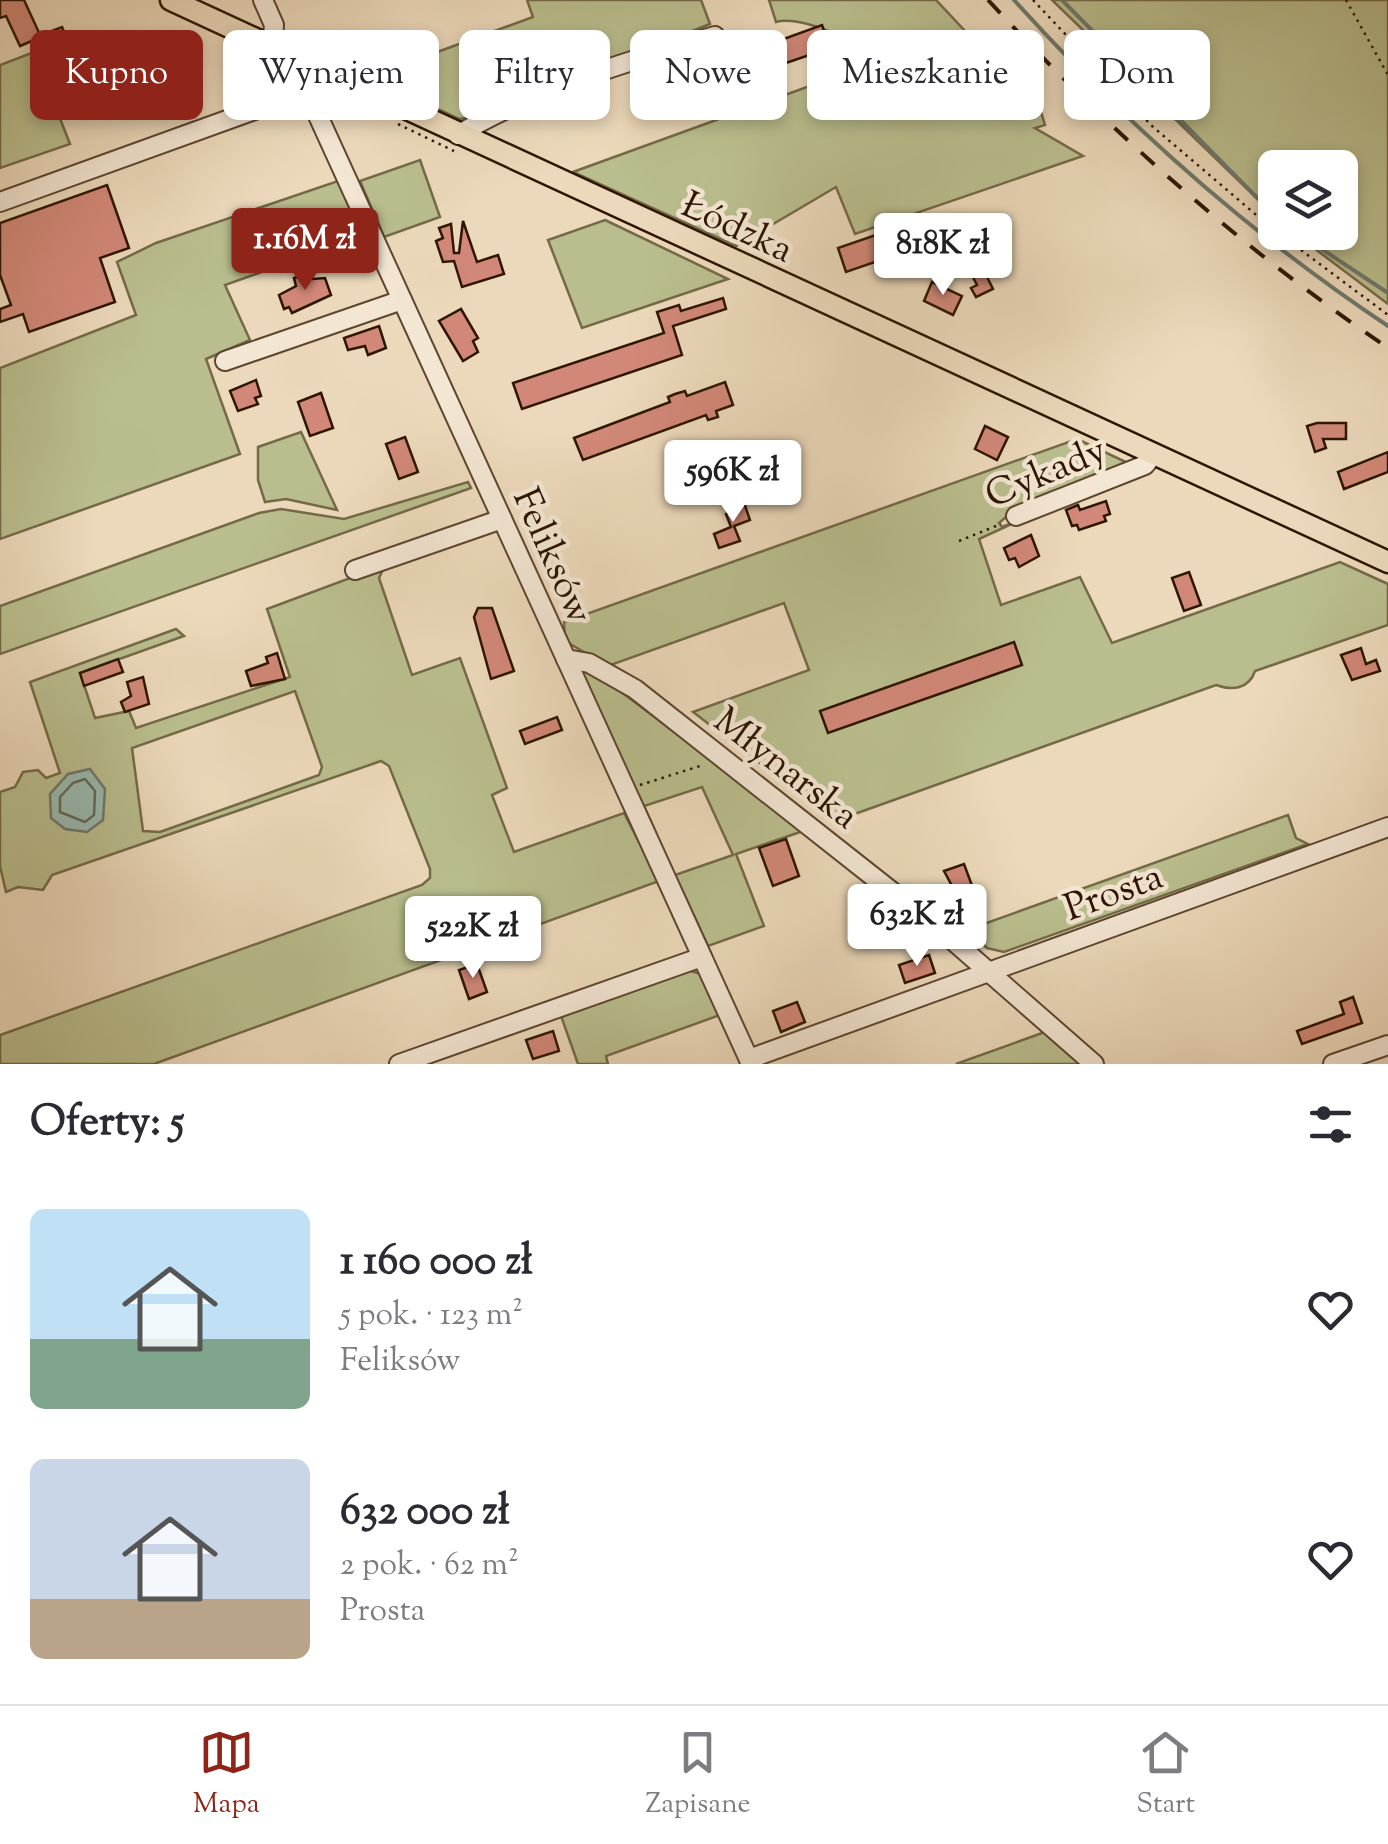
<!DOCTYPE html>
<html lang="pl">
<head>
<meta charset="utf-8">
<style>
	body { margin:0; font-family:"Sorts Mill Goudy",serif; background:#f2f2f3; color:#2b2b33; height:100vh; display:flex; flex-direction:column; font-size:38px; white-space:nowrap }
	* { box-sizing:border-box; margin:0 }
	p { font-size:32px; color:#7c7c81 }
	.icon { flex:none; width:55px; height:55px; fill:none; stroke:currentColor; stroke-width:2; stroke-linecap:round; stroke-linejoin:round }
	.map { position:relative; height:1064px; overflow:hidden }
	.drawer { display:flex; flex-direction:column; background:#fff; flex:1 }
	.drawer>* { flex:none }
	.banner { position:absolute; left:30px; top:30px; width:1330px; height:90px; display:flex; gap:20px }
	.buttons { position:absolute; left:1258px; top:150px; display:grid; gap:20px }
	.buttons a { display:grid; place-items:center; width:100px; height:100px; border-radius:15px; background:#fff; box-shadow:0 5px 15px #0003; font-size:50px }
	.price { position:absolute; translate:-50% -85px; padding:0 22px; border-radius:10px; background:#fff; color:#222; font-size:32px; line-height:65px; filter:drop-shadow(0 2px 5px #0008) }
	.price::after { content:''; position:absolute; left:50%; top:60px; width:30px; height:22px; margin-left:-15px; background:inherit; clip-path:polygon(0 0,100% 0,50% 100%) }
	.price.on { background:#8f2418; color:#fff }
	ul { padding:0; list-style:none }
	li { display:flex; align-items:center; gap:30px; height:250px; padding:0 30px }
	li span { display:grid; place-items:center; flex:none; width:280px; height:200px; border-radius:15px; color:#555 }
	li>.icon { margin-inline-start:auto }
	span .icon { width:120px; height:120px; fill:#fffc; stroke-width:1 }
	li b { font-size:42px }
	h2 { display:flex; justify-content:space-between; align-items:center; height:120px; padding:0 30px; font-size:42px }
	.pill { padding:0 35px; border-radius:15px; background:#fff; box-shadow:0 5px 15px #0003; font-size:35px; line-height:90px }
	.pill.on { background:#8f2418; color:#fff }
	.menu { display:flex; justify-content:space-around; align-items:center; height:140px; border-top:2px solid #e1e1e2; background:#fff; font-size:28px; color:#7c7c81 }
	.menu a { display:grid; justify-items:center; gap:5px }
	.menu .on { color:#8f2418 }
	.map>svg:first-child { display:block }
	.green { fill:#babe8e; stroke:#746a47; stroke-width:2.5; fill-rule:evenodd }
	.water { fill:#99bab0; stroke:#6e786a; stroke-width:2.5 }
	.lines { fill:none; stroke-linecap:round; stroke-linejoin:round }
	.shore { stroke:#636858; stroke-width:2.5 }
	.stream { stroke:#6e786a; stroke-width:4 }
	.building { fill:#d28878; stroke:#2d1500; stroke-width:2.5 }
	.minor-casing { stroke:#5d462f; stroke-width:22 }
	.major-casing { stroke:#2d1500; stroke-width:25 }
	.path { stroke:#2d1500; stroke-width:2.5; stroke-dasharray:2.5 5; stroke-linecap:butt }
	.minor { stroke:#f3e6d3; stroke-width:18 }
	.major { stroke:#ecd9bb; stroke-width:20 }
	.rail { stroke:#2d1500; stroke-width:4; stroke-dasharray:18 18; stroke-linecap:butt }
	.labels { text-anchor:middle; stroke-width:9; stroke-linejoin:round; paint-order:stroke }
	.street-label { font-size:38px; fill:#2d1500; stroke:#f3e6d3 }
</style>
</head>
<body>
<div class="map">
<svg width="1388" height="1064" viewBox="0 0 1388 1064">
	<rect width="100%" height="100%" fill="#ecd9bb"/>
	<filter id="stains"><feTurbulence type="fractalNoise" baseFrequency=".002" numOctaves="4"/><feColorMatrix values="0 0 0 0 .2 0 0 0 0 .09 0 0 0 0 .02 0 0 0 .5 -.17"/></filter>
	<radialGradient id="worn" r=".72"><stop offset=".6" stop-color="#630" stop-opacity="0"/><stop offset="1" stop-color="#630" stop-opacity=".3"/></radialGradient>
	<!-- green -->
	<g class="green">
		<path d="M527,0H701L710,24L478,116L459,119L369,77L533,17Z"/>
		<path d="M769,0H936L1041,112L1045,125L1035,128L1083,156L855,234L836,187L736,246L573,172L873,63C860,39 798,15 776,22Z"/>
		<path d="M1052,0H1388V304L1294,233L1340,232V168H1275V216Z"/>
		<path d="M34,52L70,144L0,168V65Z"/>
		<path d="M420,160L440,217L384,237L360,181Z"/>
		<path d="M341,180L366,235L225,285L250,340L206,359L240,454L0,539V368L136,315L117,262L156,243Z"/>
		<path d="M605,220L728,279L582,328L548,240Z"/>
		<path d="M301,432L337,510L286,499L265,502L258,480V447Z"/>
		<path d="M1077,439L1130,464L1007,516L999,523L1002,527L1025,518L979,539L1001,605L1080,577L1112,643L1340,562L1388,584V625L1255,671C1249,689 1232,691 1216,685L835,821L693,712L809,670L784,603L608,666L565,641L564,622Z"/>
		<path d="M468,482L471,488L0,654V606L259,513L281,509L344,519Z"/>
		<path d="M385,565L379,578L412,675L460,658L507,788L492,795L514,852L624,813L659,881L154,1064H0V1035L422,885L430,878V869L389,766L381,761L52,875L43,890L18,887L6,892L0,866V792L15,787L23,772L38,770L46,778L60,773L30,682L176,629L184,636L80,673L95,718L129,711L136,728L290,677L267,609ZM295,691L322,767L319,775L160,832L143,831L132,748Z"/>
		<path d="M569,653L806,830L736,854L764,926L708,946L675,875L733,855L702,787L644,806L655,831L651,830Z"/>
		<path d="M1288,815L1296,838L1308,844L1004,952L987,948L967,930Z"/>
		<path d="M684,969L701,974L720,1015L606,1056L608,1064H578L560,1013Z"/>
		<path d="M1045,1032L1083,1064H956Z"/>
	</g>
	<!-- water -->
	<path class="water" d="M90,769L105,789L103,820L87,832L65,829L51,818L50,794L68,774Z"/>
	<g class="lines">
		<!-- shore -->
		<path class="shore" d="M85,779L95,791L94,815L85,822L60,812V797L73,783Z"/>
		<!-- stream -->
		<g class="stream">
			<path d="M1014,0C1125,123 1250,234 1388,326"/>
			<path d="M1062,0L1275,216"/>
			<path d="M1296,232L1388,293"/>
		</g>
	</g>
	<!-- building -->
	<g class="building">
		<path d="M0,0H24L41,37L20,46L6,16L0,18Z"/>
		<path d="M822,25L830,48L736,80L729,59Z"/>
		<path d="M62,27L78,68L73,70L77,81L65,85L52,59L58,57L49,32Z"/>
		<path d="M107,185L129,248L100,258L115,302L29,332L23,314L0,322V309L11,305L0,275V223Z"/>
		<path d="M463,221L477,262L498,255L504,274L462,287L454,261L443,262L436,241L443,238L439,228L451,224L454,253H459Z"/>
		<path d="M896,228L904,252L846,272L838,248Z"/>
		<path d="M988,250L994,263L983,269L993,289L976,297L971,288L977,285L965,262Z"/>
		<path d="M310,272L313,279L325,278L331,295L292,313L289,307L284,309L279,295L296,286L294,278Z"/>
		<path d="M932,282L962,296L953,315L924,301Z"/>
		<path d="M723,298L726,309L673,326L682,355L522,409L513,383L664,333L657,312L679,305L681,311Z"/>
		<path d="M461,309L478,338L473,341L478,352L463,361L439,321Z"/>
		<path d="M379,326L386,348L368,355L365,346L348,350L344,338Z"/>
		<path d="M256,380L261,396L255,398L258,404L238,411L230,391Z"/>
		<path d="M725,382L733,405L716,411L718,417L708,420L706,415L583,460L574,438L670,402L668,397L675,394L685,391L687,396Z"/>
		<path d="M321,393L333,428L310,436L298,402Z"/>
		<path d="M1317,423H1346V439H1323L1326,448L1315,452L1307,426Z"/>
		<path d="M985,426L1008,437L997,460L975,449Z"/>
		<path d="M405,437L418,472L399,479L386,444Z"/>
		<path d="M1388,452V472L1344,489L1338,472Z"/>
		<path d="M743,500L750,520L734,526L740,541L719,548L714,534L731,527L726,514L734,511L731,504Z"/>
		<path d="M1106,501L1110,514L1104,516L1106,521L1079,530L1077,525L1072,526L1066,510L1078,505L1080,510Z"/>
		<path d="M1031,535L1039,556L1019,567L1015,558L1009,560L1004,548Z"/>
		<path d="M1189,572L1201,605L1184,611L1172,578Z"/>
		<path d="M478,608H492L514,671L491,679L474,617Z"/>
		<path d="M1014,642L1022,665L828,733L820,711Z"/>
		<path d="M1361,648L1366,664L1376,660L1380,671L1352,680L1341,655Z"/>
		<path d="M277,653L285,679L251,686L246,671L268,663L266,657Z"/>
		<path d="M118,659L123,672L84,686L80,673Z"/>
		<path d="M143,677L149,704L125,712L121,702L131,696L127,682Z"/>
		<path d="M557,717L562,730L525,744L520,731Z"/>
		<path d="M786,839L799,876L773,886L759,848Z"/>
		<path d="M964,864L974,891L958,897L944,871Z"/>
		<path d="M929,955L935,973L905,983L899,965Z"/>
		<path d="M477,964L487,992L469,999L459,970Z"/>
		<path d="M1353,997L1362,1023L1302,1044L1297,1031L1344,1014L1340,1002Z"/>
		<path d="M797,1002L805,1022L781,1032L773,1011Z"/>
		<path d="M553,1031L559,1051L533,1059L526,1040Z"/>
	</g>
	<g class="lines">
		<defs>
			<g id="minor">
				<path d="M263,0L274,25L272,47"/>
				<path d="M323,71L314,107L751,1064"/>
				<path d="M458,135C529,91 634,59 715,36"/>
				<path d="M0,202L296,95H314"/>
				<path d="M225,361L402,300"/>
				<path d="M1016,516L1145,465L1153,455"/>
				<path d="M355,570L502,519"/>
				<path d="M566,659L589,663L635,689L942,931L1094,1064"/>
				<path d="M749,1059L1388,827"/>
				<path d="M399,1064L702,957"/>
				<path d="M1333,1064L1388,1045"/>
			</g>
			<path id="major" d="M171,0L1388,562"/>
		</defs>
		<!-- minor casing -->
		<use href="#minor" class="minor-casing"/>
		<!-- major casing -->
		<use href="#major" class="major-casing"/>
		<!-- path -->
		<g class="path">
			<path d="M1033,0L1152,126L1275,231"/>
			<path d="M1346,0L1388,75"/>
			<path d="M398,124L454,151"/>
			<path d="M1277,232L1388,315"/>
			<path d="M959,541L1001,524"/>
			<path d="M640,785L703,765"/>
		</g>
		<!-- minor -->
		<use href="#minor" class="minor"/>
		<!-- major -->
		<use href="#major" class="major"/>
		<!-- rail -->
		<path class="rail" d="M988,0C1109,131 1241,248 1388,348"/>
	</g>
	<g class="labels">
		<!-- street labels -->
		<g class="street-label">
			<text transform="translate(738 226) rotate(25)" y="13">Łódzka</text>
			<text transform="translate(1045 471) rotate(-23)" y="13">Cykady</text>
			<text transform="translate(554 555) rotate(66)" y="13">Feliksów</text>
			<text transform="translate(787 767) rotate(38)" y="13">Młynarska</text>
			<text transform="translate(1113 891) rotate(-20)" y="13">Prosta</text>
		</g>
	</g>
	<rect width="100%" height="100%" filter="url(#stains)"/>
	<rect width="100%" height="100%" fill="url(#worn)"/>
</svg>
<div class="buttons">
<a><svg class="icon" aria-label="layers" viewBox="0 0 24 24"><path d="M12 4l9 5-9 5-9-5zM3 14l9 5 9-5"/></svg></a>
</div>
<b class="price on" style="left:305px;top:293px">1.16M zł</b>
<b class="price" style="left:943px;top:298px">818K zł</b>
<b class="price" style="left:733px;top:525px">596K zł</b>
<b class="price" style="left:917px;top:969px">632K zł</b>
<b class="price" style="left:473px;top:981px">522K zł</b>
<div class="banner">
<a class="pill on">Kupno</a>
<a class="pill">Wynajem</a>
<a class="pill">Filtry</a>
<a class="pill">Nowe</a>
<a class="pill">Mieszkanie</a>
<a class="pill">Dom</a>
</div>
</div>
<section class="drawer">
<h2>Oferty: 5<svg class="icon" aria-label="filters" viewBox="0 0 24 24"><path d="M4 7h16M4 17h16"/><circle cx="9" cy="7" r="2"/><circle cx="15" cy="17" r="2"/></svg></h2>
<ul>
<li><span style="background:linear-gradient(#bfe0f5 65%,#7fa58c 0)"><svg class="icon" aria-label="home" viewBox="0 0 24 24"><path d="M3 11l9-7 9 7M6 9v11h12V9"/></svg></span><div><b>1 160 000 zł</b><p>5 pok. · 123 m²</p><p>Feliksów</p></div><svg class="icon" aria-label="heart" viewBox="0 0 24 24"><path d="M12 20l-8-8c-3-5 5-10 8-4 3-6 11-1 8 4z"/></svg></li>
<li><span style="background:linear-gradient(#c9d6e8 70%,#b9a48a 0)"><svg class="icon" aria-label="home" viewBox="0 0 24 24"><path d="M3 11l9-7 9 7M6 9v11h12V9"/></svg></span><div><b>632 000 zł</b><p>2 pok. · 62 m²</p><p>Prosta</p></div><svg class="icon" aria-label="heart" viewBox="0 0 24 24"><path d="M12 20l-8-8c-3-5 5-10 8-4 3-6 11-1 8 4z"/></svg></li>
</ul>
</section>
<nav class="menu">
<a class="on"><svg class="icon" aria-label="map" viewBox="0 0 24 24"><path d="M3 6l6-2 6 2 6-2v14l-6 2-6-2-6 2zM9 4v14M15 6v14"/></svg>Mapa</a>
<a><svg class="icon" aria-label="saved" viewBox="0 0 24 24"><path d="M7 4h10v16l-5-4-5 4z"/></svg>Zapisane</a>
<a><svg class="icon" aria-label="home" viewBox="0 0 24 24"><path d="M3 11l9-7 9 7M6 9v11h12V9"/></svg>Start</a>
</nav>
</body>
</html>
